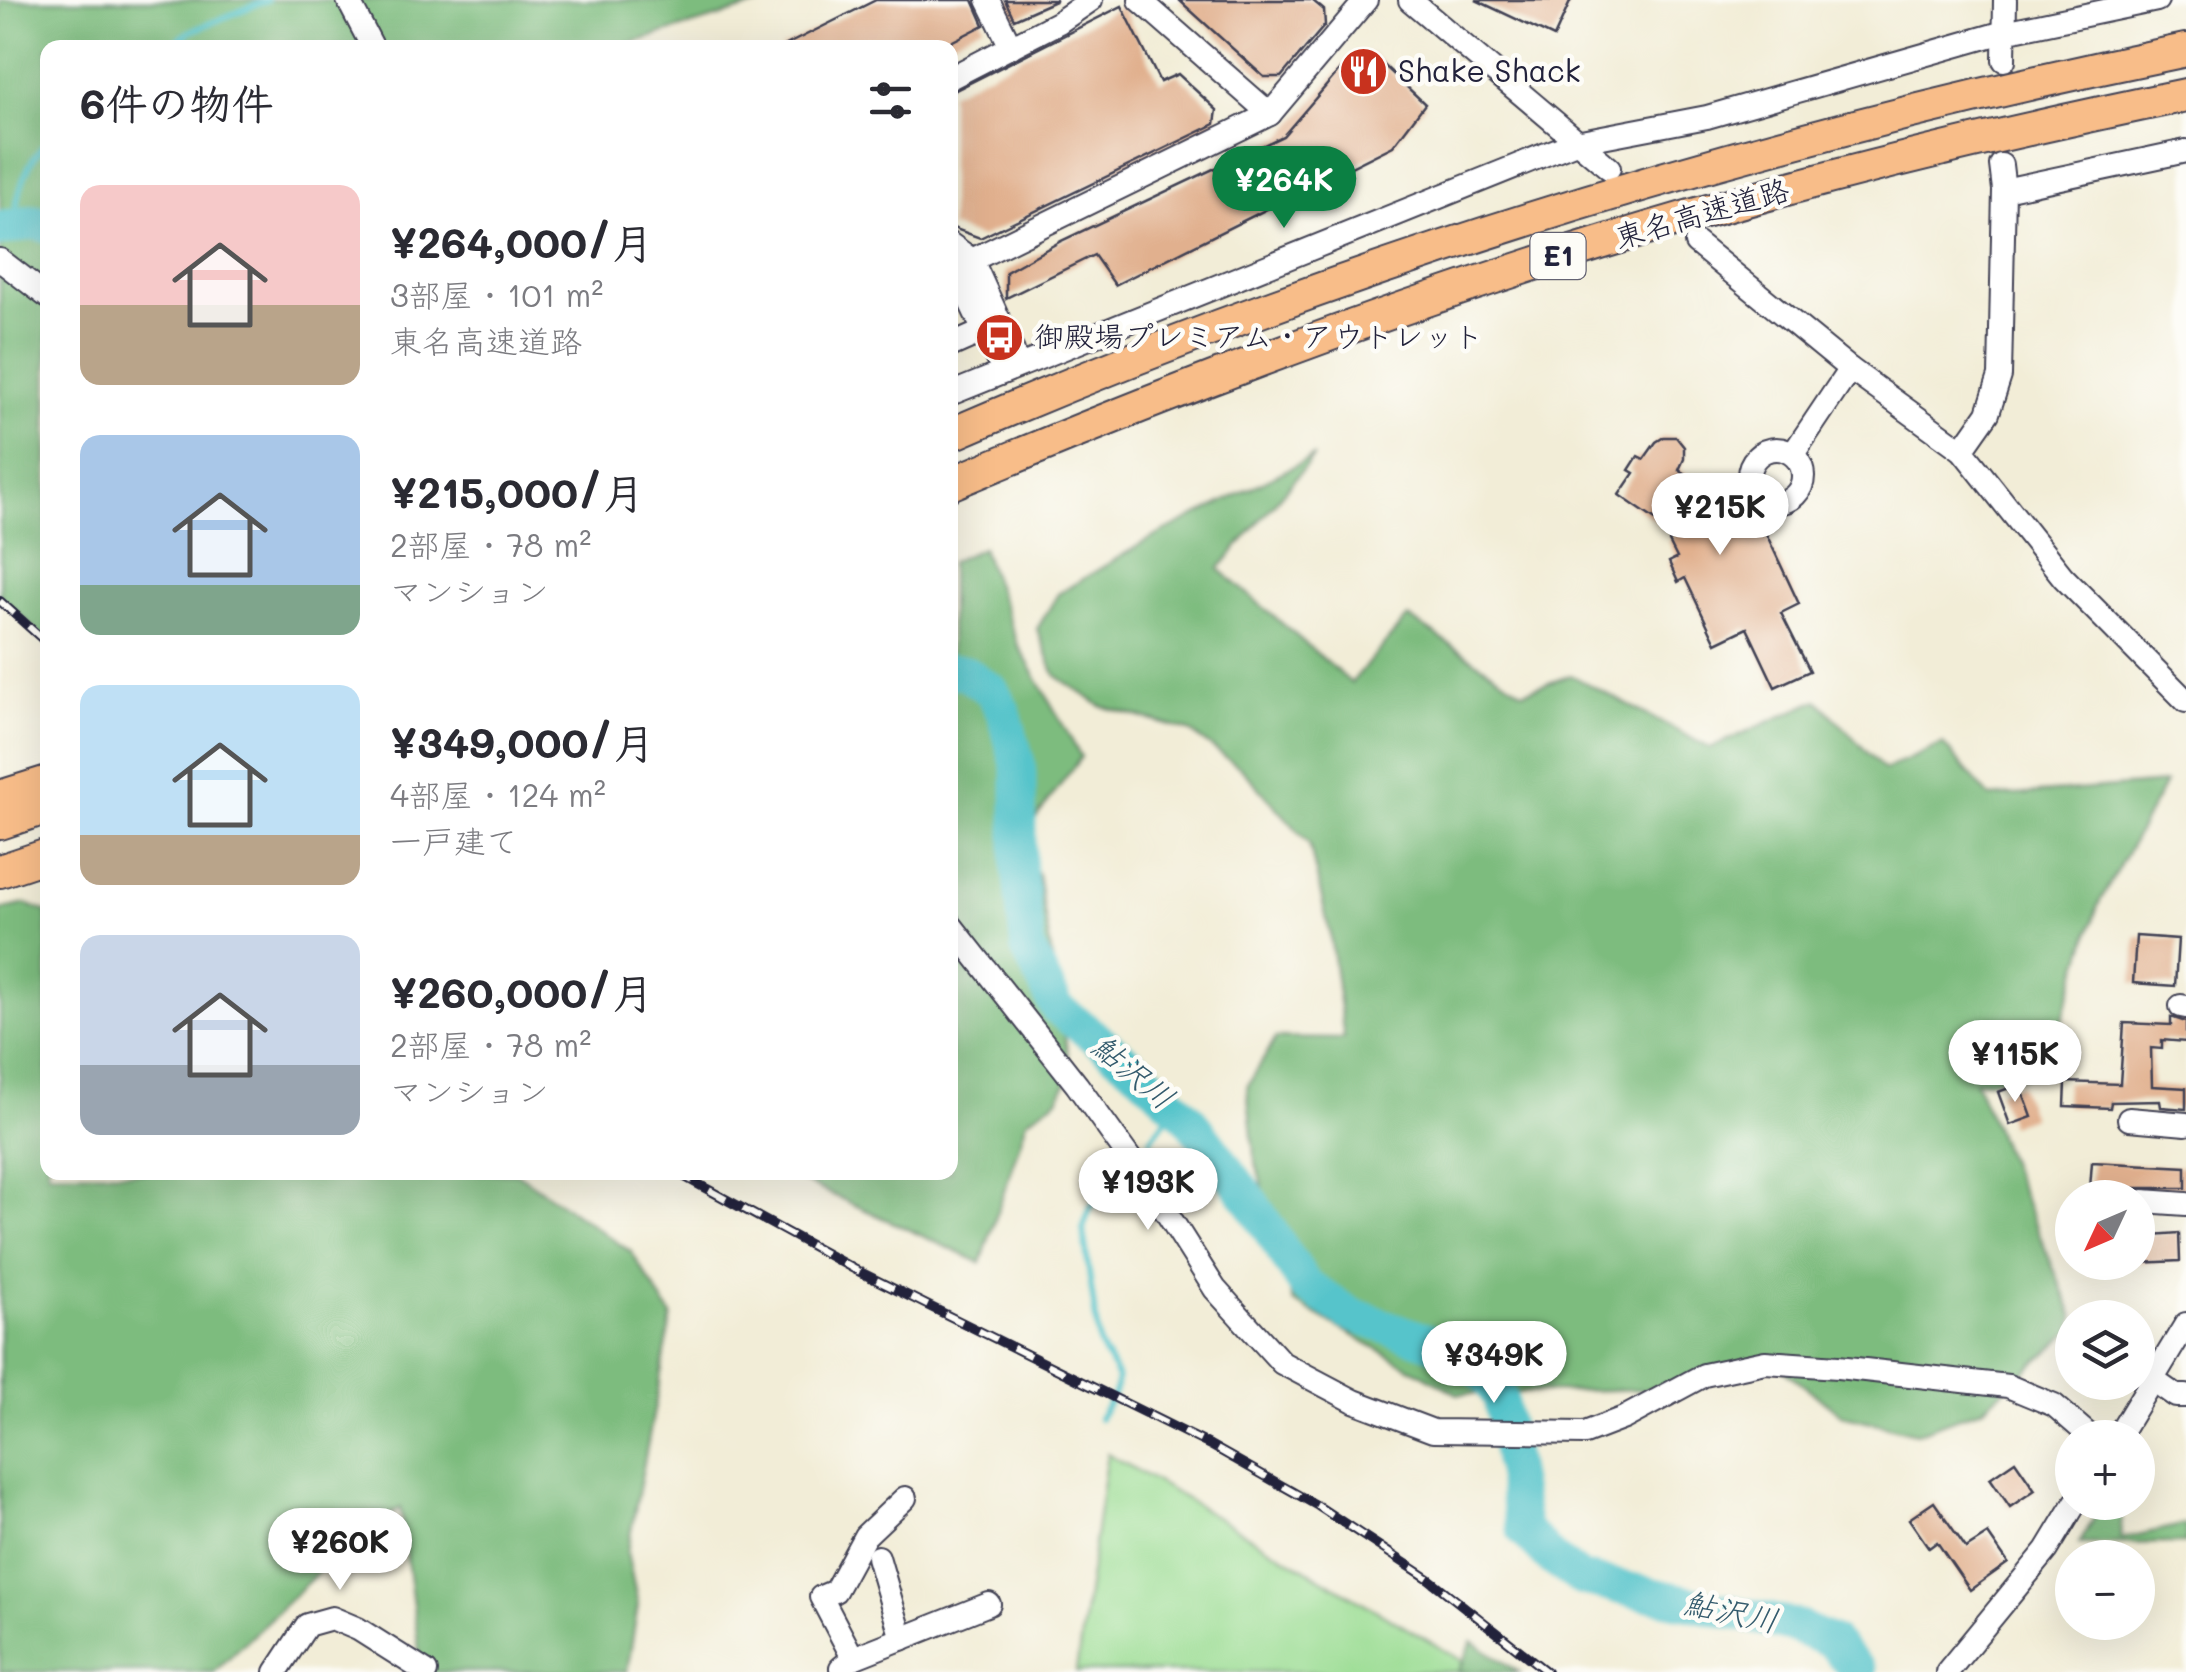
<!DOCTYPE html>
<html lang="ja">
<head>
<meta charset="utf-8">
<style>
	body { margin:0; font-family:Mali,"Klee One",sans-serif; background:#f2f2f3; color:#2b2b33; height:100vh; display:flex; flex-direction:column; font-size:38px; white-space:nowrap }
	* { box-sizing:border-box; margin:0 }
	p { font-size:32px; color:#7c7c81 }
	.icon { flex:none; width:55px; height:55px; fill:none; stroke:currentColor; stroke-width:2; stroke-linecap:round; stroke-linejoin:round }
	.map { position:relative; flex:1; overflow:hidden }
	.side { position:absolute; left:40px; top:40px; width:918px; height:1140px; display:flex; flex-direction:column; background:#fff; border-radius:20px; box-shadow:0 10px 40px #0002 }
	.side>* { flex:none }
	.needle { width:65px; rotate:226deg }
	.controls { position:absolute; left:2055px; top:1180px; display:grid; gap:20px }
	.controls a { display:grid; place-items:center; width:100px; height:100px; border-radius:50%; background:#fff; box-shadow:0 10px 40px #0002; font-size:50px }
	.price { position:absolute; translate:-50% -85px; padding:0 22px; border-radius:35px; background:#fff; color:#222; font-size:32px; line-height:65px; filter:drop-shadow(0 2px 5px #0008) }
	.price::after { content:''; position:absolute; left:50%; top:60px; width:30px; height:22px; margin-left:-15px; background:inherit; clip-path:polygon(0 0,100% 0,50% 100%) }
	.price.selected { background:#0b8043; color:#fff }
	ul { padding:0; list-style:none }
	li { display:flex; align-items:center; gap:30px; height:250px; padding:0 40px }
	li span { display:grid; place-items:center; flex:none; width:280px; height:200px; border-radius:20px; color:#555 }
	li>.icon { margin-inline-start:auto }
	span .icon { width:120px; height:120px; fill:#fffc; stroke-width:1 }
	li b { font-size:42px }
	h2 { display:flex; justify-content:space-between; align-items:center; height:120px; padding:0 40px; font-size:42px }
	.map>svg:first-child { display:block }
	.green { fill:#9cdd94; stroke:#5f8068; stroke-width:2.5 }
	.forest { fill:#7dbc7e; stroke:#506f5c; stroke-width:2.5 }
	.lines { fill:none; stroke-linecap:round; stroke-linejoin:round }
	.stream { stroke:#56c4cb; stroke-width:6 }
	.river { stroke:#56c4cb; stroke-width:35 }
	.building { fill:#e1b08e }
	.minor-casing { stroke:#414052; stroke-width:26 }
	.highway-casing { stroke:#414052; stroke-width:36 }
	.minor { stroke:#fff; stroke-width:22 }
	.highway { stroke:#f8bd89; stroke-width:32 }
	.rail-casing { stroke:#22223b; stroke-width:10 }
	.rail { stroke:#fdfcf7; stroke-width:6; stroke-dasharray:19; stroke-linecap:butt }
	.labels { text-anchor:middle; stroke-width:9; stroke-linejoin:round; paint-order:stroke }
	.shield { fill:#fdfcf7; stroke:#646373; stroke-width:2.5 }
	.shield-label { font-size:28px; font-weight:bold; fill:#22223b }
	.poi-label { font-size:30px; fill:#22223b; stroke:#fdfcf7; text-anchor:start }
	.street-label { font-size:30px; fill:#22223b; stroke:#fdfcf7 }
	.water-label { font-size:32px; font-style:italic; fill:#345b6d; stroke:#fdfcf7 }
</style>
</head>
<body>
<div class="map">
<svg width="2186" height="1672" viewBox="0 0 2186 1672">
	<rect width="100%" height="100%" fill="#fdfcf7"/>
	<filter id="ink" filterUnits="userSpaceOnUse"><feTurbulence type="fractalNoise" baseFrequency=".01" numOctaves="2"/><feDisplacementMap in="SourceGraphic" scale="20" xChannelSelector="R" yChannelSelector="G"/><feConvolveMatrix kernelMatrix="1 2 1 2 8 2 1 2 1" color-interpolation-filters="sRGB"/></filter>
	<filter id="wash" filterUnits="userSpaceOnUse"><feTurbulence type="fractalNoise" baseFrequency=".0048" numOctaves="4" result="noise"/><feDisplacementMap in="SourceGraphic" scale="40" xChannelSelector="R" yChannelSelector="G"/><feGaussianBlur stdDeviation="2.25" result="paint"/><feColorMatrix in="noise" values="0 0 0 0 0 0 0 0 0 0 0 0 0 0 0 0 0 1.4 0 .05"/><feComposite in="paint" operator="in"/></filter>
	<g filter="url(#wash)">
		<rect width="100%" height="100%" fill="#f2edd7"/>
		<!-- green -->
		<path class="green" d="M1107,1453L1463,1661L1459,1672H1076Z"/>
		<!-- forest -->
		<g class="forest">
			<path d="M0,0H776L618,47L48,48L47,641L0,595Z"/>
			<path d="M1314,456L1219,569L1351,683L1408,617L1523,692L1571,675L1710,748L1818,700L1884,770L1943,744L1990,797L2165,783L2098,905L2045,1074L1975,1081L2074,1317L2072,1331L1983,1408L1916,1433L1842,1415L1775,1363L1650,1389L1458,1394L1293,1302L1254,1155L1247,1087L1276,1038L1344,1039L1330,934L1309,843L1242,769L1189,731L1101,706L1055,675L1037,629L1058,594L1146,541Z"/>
			<path d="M982,548L1018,645L1081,757L1017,844L1038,875L1071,1073L1058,1099L1027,1120L981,1263L785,1173L950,1172V562Z"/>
			<path d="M26,904L47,912L48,1172L517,1173L631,1252L672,1316L627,1552L638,1605L627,1672H422L400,1508L337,1554L214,1672H0V910Z"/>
			<path d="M2103,1503H2123L2120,1539L2186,1524V1543L2079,1544Z"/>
			<path d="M1472,1641L1519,1672H1459Z"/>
		</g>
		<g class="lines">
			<!-- stream -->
			<g class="stream">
				<path d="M168,48L189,32L267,0"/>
				<path d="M12,225C19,194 23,164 48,141"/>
				<path d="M1151,1139L1176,1106"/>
				<path d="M1099,1418C1107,1405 1122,1388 1115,1372C1111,1362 1102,1355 1099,1343L1083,1229L1090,1208L1120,1175"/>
			</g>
			<!-- river -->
			<g class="river">
				<path d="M0,229L35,222L48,226"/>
				<path d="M950,671L966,673L992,691L1004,713L1019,767V868L1028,949L1057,1008L1141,1073L1189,1118L1248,1197L1306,1286L1350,1314L1458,1352L1486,1376L1500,1397L1523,1529L1551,1558L1582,1579L1795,1626L1832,1642L1859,1672"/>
			</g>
		</g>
		<g id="blocks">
			<!-- building -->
			<g class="building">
				<path d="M876,0H973L984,25L939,48H780Z"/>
				<path d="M1005,0H1057L1014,19Z"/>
				<path d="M1179,0H1312L1324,10L1325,25L1281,77H1264Z"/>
				<path d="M1476,0H1571L1554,37Z"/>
				<path d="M1122,6L1160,82L1178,74L1217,110L1215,124L980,238L950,227V93Z"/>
				<path d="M1372,54L1425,104L1393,146L1115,285L1094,255L1006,298V272L1061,241L1283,136L1351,57Z"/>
				<path d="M1664,437H1676L1684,447V459L1679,470L1763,527L1799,604L1781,613L1810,671L1775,687L1747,628L1716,643L1685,578L1678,582L1669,562L1677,558L1669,542L1676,534L1619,495L1634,473L1629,470L1638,456L1644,459L1656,442Z"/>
				<path d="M2136,936L2178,939L2175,986L2133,983Z"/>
				<path d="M2171,1017L2186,1022V1042L2162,1040V1049L2151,1048L2152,1086L2186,1088V1109L2161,1107L2160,1101L2111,1102L2110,1108L2065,1106L2066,1082L2120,1084L2124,1023L2171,1025Z"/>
				<path d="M2020,1084L2032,1117L2010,1125L1998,1092Z"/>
				<path d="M2092,1162L2186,1167V1188H2090Z"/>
				<path d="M2179,1233L2180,1261L2138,1263V1236Z"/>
				<path d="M2015,1461L2035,1490L2010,1507L1990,1478Z"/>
				<path d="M1934,1502L1966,1548L1988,1534L2008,1563L1970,1590L1937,1542L1929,1548L1909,1519Z"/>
			</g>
		</g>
	</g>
	<g filter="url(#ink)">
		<use href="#blocks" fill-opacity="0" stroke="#414052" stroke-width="2.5"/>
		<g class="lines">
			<defs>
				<g id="minor">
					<path d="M348,0L373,48"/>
					<path d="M988,0L1011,47"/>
					<path d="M1140,0L1270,114"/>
					<path d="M1410,0L1609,168"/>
					<path d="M2004,60L2005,0"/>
					<path d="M950,78L1059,22L1091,0"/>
					<path d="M2004,190L2186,151"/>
					<path d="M1696,243L1850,369L1962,450L2063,577L2186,701"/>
					<path d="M950,244L972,260L1270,114L1366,0"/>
					<path d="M0,260L48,297"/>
					<path d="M972,260L1013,351"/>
					<path d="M950,266L958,276L997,359L1011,368"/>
					<path d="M950,346L984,331"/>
					<path d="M950,394L1576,142L1707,117L2004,32L2157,0"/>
					<circle cx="1776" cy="476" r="27"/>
					<path d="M1962,450L1988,413L2000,376L2004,190L2001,165"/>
					<path d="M1793,454L1850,369"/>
					<path d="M950,924L1077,1085L1151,1188L1215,1289L1282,1363L1354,1401L1433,1431L1585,1433L1624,1418L1704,1375L1765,1362L1838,1367L2008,1386L2054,1405L2092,1438"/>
					<path d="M2181,1006L2186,1007"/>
					<path d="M2129,1119L2186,1124"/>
					<path d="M2143,1201L2186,1204"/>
					<path d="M2153,1380L2176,1396H2186"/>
					<path d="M2117,1438L2186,1324"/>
					<path d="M878,1557L902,1639"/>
					<path d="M853,1658L821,1597L835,1591L865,1536L905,1498"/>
					<path d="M276,1672L307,1625L332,1618L358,1629L426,1672"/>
					<path d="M842,1672L841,1668L853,1658L989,1604"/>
					<path d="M1947,1672L2047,1550L2076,1502"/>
				</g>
				<g id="highway">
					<path d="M950,435C1347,263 1763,136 2186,50"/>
					<path d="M950,484C1161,395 1375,313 1594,245C1788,184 1987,136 2186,95"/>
					<path d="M0,797L48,782"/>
					<path d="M0,823L48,807"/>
					<path d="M0,871L48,855"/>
				</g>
			</defs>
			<!-- minor casing -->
			<use href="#minor" class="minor-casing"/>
			<!-- highway casing -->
			<use href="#highway" class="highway-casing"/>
			<!-- minor -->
			<use href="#minor" class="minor"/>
			<!-- highway -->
			<use href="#highway" class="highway"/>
			<defs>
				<g id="rail">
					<path d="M0,601L48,644"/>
					<path d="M676,1172L854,1269L1210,1445L1318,1506L1429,1579L1547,1672"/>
				</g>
			</defs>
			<!-- rail casing -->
			<use href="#rail" class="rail-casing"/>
			<!-- rail -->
			<use href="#rail" class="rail"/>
		</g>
	</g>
	<!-- icons -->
	<defs>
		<symbol id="restaurant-disc" viewBox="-11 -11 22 22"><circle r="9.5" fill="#c8321e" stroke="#fdfcf7"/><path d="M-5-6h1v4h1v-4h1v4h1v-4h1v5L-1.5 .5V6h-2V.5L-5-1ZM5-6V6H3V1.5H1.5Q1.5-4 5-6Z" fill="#fff"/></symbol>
		<symbol id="bus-disc" viewBox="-11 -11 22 22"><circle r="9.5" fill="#c8321e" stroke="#fdfcf7"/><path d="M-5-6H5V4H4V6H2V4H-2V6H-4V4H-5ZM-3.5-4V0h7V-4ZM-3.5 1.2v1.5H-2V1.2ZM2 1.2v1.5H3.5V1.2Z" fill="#fff"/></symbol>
	</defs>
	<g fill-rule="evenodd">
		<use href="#restaurant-disc" x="1336" y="44" width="55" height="55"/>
		<use href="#bus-disc" x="972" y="310" width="55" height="55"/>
	</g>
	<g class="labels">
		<!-- shield labels -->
		<rect class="shield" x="1530.5" y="233" width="55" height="46" rx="8"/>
		<g class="shield-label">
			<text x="1558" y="266">E1</text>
		</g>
		<!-- poi labels -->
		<g class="poi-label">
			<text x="1398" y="82">Shake Shack</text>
			<text x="1034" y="347">御殿場プレミアム・アウトレット</text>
		</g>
		<!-- street labels -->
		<g class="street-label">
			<text transform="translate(1702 214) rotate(-16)" y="10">東名高速道路</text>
		</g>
		<!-- water labels -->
		<g class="water-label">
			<text transform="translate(1133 1072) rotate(40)" y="11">鮎沢川</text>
			<text transform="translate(1731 1612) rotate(12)" y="11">鮎沢川</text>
		</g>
	</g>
</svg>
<div class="controls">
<a><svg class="needle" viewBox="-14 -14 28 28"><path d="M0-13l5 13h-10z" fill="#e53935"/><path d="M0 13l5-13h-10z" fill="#7c7c81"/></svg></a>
<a><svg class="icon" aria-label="layers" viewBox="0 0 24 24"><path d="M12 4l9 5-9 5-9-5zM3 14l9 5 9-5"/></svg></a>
<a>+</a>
<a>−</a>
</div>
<b class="price selected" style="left:1284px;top:231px">¥264K</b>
<b class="price" style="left:1720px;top:558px">¥215K</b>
<b class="price" style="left:2015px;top:1105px">¥115K</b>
<b class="price" style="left:1148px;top:1233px">¥193K</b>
<b class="price" style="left:1494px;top:1406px">¥349K</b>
<b class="price" style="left:340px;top:1593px">¥260K</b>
<section class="side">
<h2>6件の物件<svg class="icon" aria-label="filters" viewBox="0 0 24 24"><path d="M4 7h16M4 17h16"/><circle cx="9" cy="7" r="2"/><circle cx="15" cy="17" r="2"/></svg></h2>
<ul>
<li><span style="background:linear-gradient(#f6c9c9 60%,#b9a48a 0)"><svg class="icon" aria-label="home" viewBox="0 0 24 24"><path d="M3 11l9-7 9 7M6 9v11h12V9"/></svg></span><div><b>¥264,000/月</b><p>3部屋 · 101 m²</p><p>東名高速道路</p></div></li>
<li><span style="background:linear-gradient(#a9c7e8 75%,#7fa58c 0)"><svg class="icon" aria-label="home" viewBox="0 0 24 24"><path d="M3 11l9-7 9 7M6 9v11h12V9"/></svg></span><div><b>¥215,000/月</b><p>2部屋 · 78 m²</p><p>マンション</p></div></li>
<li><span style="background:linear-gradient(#bfe0f5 75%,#b9a48a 0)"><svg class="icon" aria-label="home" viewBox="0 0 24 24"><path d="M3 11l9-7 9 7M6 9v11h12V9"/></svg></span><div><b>¥349,000/月</b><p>4部屋 · 124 m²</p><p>一戸建て</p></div></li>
<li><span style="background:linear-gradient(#c9d6e8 65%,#9aa5b1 0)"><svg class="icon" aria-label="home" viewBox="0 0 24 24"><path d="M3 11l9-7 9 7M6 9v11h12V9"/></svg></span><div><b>¥260,000/月</b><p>2部屋 · 78 m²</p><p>マンション</p></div></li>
</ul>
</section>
</div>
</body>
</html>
